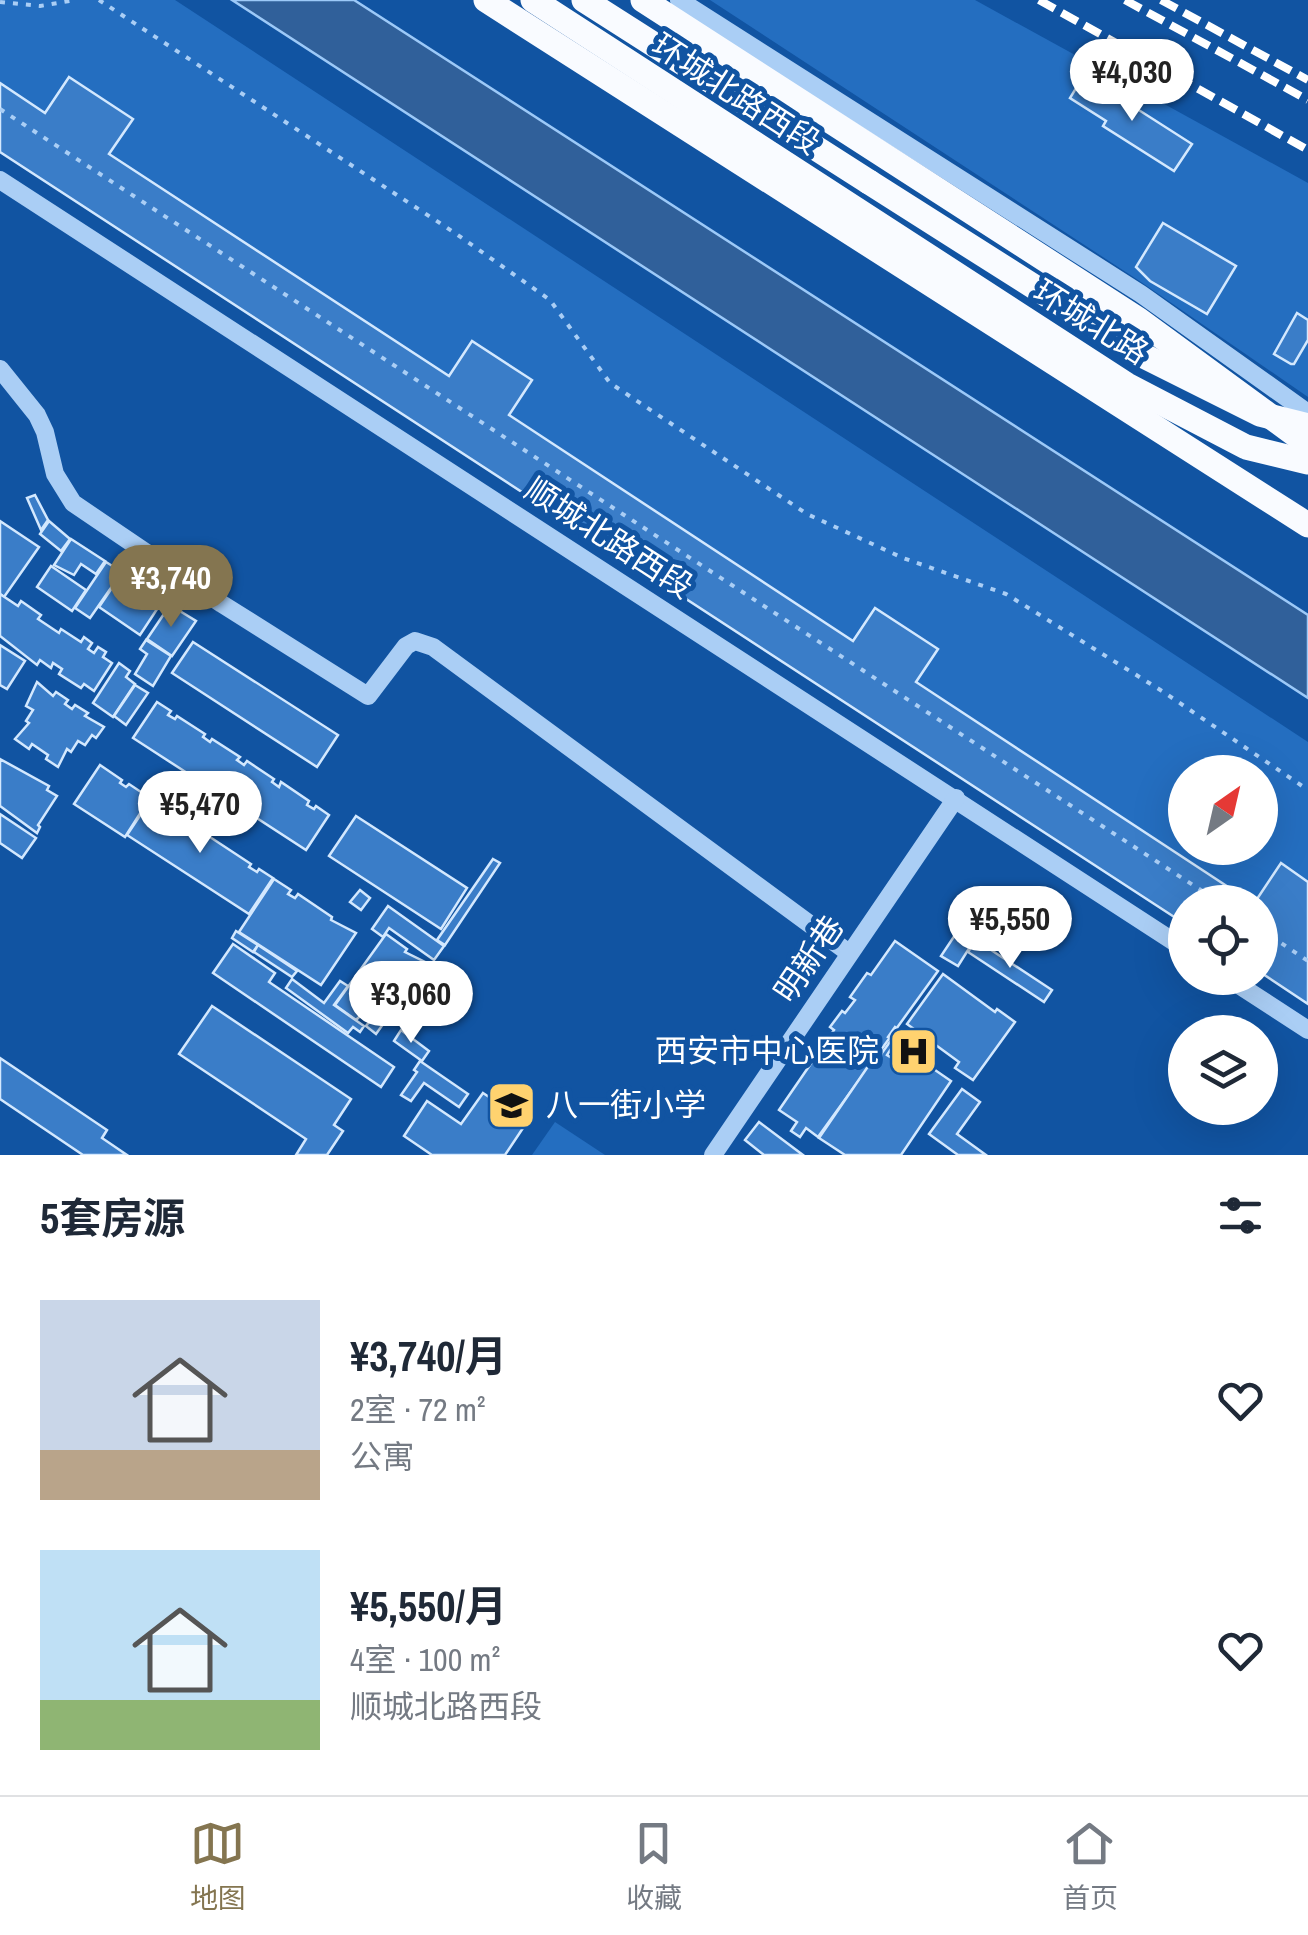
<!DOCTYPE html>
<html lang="zh">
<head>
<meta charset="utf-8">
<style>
	body { margin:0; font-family:"Archivo Narrow","Noto Sans SC",sans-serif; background:#f6f6f7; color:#1f2937; height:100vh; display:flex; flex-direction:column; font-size:38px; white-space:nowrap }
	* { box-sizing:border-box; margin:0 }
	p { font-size:32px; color:#747a83 }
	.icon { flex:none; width:55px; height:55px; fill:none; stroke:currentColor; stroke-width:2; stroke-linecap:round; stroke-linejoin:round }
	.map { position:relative; height:1155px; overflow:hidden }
	.drawer { display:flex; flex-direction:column; background:#fff; flex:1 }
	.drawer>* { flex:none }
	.needle { width:65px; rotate:34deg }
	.buttons { position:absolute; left:1168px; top:755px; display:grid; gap:20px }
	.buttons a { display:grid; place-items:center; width:110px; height:110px; border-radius:50%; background:#fff; box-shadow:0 10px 40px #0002; font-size:50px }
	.price { position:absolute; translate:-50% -85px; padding:0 22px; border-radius:35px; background:#fff; color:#222; font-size:32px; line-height:65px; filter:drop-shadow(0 2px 5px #0008) }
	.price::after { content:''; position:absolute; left:50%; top:60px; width:30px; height:22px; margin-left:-15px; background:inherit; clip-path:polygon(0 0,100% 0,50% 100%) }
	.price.current { background:#847550; color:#fff }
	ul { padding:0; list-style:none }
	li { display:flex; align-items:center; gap:30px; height:250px; padding:0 40px }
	li span { display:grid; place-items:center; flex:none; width:280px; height:200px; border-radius:0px; color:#555 }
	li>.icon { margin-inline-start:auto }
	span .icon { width:120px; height:120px; fill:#fffc; stroke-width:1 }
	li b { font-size:42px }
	h2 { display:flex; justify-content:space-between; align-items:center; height:120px; padding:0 40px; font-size:42px }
	.tab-bar { display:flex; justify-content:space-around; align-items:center; height:140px; border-top:2px solid #e0e1e3; background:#fff; font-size:28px; color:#747a83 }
	.tab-bar a { display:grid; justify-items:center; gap:5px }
	.tab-bar .current { color:#847550 }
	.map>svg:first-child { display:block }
	.green { fill:#246ec0; fill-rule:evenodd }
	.water { fill:#30609a; stroke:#9cc9f8; stroke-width:2.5 }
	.building { fill:#3a7dc8; stroke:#d3e8fe; stroke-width:2.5; fill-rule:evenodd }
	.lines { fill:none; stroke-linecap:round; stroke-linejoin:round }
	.path { stroke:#aacef5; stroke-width:4; stroke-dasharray:5 8; stroke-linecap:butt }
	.minor { stroke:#aacef5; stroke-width:18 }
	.major { stroke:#f9fbff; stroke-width:25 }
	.rail { stroke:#fff; stroke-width:8; stroke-dasharray:18 8; stroke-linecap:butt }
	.major-bridge { stroke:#f9fbff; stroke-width:25 }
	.labels { text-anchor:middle; stroke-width:10; stroke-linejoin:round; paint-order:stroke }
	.street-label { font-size:32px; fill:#fff; stroke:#1154a2 }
	.poi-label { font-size:32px; fill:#fff; stroke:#1154a2; text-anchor:end }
</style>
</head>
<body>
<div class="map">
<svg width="1308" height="1155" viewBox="0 0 1308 1155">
	<rect width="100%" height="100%" fill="#1154a2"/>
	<!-- green -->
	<g class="green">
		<path d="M0,0H175L1308,742V882L1281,864L1255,902H1251L916,682L938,649L875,608L853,641L509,415L531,379L472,341L449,376L110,154L132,118L69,77L45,113L0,83ZM1185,772H1260V848H1185Z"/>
		<path d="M710,0H975L1308,183V397L1138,280Z"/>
		<path d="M555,1122L605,1155H532Z"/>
	</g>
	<!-- water -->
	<path class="water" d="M232,0H354L1308,615V698Z"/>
	<!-- building -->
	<g class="building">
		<path d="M1084,75L1192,144L1174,171L1103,126L1106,121L1070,98Z"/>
		<path d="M69,77L133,119L109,154L449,376L472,341L532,380L509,415L853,641L875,608L938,649L916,682L1251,902H1185V924L0,152V83L45,113Z"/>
		<path d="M1163,223L1236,266L1207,314L1150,281L1136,267Z"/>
		<path d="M1297,313L1308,320V340L1294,364H1291L1274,354Z"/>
		<path d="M35,495L48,520L41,530L27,498Z"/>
		<path d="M0,521L39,547L4,597L0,594Z"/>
		<path d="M49,521L70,539L61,551L40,534Z"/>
		<path d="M71,539L105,561L96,574L81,564L74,575L54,565Z"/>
		<path d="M106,562L122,572L90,618L75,608Z"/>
		<path d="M51,566L86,590L72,611L37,587Z"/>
		<path d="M122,573L163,600L140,635L99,607Z"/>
		<path d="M0,594L18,606L21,601L41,615L38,619L59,633L61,629L81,642L84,637L92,643L88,649L94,653L98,647L106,652L103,657L112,663L94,691L84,684L81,688L59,674L62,669L53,663L51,668L40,660L37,665L0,636Z"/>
		<path d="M170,605L196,621L172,656L147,639Z"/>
		<path d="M146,640L171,656L153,686L135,674L147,654L140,649Z"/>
		<path d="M193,642L338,735L317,767L172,673Z"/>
		<path d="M0,645L25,661L7,689L0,685Z"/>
		<path d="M119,663L130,671L126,677L135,684L113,717L93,703Z"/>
		<path d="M37,682L53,696L56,692L68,700L65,704L72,709L75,705L88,713L85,716L104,727L96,738L92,735L85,745L78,741L71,752L67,749L58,767L46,759L48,755L32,744L29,749L15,739L29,723L26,721L33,710L26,706Z"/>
		<path d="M135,685L148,693L126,725L114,716Z"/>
		<path d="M157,702L171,711L168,715L175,719L177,716L205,734L203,737L210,742L212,739L240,757L237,760L244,765L247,761L274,779L272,782L279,787L281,782L309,801L307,805L314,809L316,806L329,815L306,850L133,738Z"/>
		<path d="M0,759L49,786L47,790L57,796L38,825L40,827L37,833L0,806Z"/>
		<path d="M100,765L122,780L120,783L126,787L129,784L150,798L125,837L74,804Z"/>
		<path d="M151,799L172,812L170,816L176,819L178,816L251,864L249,867L257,872L259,869L273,878L249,914L127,835Z"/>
		<path d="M0,814L36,838L22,858L0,843Z"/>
		<path d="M356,816L467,888L441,929L329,856Z"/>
		<path d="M493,859L500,863L445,945L437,940Z"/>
		<path d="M1281,863L1308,882V1004L1260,972V902H1255Z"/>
		<path d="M274,879L291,890L288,894L295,898L298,894L332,917L331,920L356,933L321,985L239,932Z"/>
		<path d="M360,890L370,898L361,910L350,902Z"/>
		<path d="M388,906L444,946L434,960L389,928L383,937L372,929Z"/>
		<path d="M959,929L975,939L958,966L941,956Z"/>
		<path d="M236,931L258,945L253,952L232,938Z"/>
		<path d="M386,934L407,949L405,952L427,963L376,1034L366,1026L369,1022L360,1016L356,1020L335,1005ZM380,973L392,981L385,991L373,983Z"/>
		<path d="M976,940L1052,990L1044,1002L968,952Z"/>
		<path d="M895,941L938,971L818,1137L806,1128L800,1137L791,1131L797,1122L779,1110L834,1030L830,1027L842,1011L845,1013L855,1000L850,997L867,973L871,975Z"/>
		<path d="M233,944L275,973L269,982L394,1067L381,1087L213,973Z"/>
		<path d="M258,945L297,971L292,977L254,952Z"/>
		<path d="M943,974L995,1012L997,1009L1015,1022L973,1080L955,1068L959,1062L907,1024Z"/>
		<path d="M292,979L324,1003L340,981L348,986L334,1005L364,1026L360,1032L353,1027L348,1033L286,988Z"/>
		<path d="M212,1006L351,1099L334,1125L343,1131L327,1155H296L306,1139L179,1054Z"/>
		<path d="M895,1027L902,1032L887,1055L892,1058L900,1046L951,1081L901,1155H845L819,1138L871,1062L874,1064L892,1039L888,1037Z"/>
		<path d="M401,1030L429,1051L422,1061L394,1041Z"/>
		<path d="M0,1058L107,1130L102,1138L127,1155H83L0,1099Z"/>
		<path d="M420,1061L468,1094L459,1107L424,1083L411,1101L401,1095L417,1072L414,1070Z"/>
		<path d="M962,1089L980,1102L957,1134L986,1155H958L929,1134Z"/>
		<path d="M483,1093L527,1122L505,1155H432L404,1136L427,1101L461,1124Z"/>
		<path d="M759,1122L803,1155H764L745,1140Z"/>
	</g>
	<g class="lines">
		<!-- path -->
		<g class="path">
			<path d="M99,0L455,233L550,300L610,383L807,514L903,558L1006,594L1162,691L1308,790"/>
			<path d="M0,2L40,6L75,0"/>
			<path d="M0,109L1219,902"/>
			<path d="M1260,929L1308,961"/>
		</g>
		<!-- minor -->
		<g class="minor">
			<path d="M679,0L1141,294L1308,413"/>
			<path d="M0,180L1185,949"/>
			<path d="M0,369L37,415L45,432L55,474L73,503L222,604L368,696L406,646L415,641L433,647L849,953"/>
			<path d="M1228,978L1308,1030"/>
			<path d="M713,1155L956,798"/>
		</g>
		<!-- major -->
		<g class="major">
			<path d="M486,0L1308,525"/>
			<path d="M533,0L1127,385L1246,447L1308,462"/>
			<path d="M584,0L869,182"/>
			<path d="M643,0L1139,320L1308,444"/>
		</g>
		<!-- rail -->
		<g class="rail">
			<path d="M1039,0L1308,150"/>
			<path d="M1125,0L1308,100"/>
			<path d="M1161,0L1308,80"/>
		</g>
		<!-- major-bridge -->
		<path class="major-bridge" d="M869,182L1140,354L1260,414L1308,426"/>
	</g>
	<!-- icons -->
	<defs>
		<symbol id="hospital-square" viewBox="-11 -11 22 22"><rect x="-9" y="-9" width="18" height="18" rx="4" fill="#ffd26f" stroke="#1154a2"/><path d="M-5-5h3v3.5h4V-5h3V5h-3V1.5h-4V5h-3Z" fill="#111"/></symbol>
		<symbol id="school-square" viewBox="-11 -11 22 22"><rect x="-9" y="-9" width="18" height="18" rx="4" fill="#ffd26f" stroke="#1154a2"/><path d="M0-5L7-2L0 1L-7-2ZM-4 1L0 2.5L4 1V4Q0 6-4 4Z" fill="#111"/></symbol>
	</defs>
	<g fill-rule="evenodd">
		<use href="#hospital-square" x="886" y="1024" width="55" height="55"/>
		<use href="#school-square" x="484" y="1078" width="55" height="55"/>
	</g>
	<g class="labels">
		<!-- street labels -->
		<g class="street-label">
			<text transform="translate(736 94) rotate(33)" y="11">环城北路西段</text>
			<text transform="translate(1091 322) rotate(32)" y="11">环城北路</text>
			<text transform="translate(609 538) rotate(33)" y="11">顺城北路西段</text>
			<text transform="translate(809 959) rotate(-56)" y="11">明新巷</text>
		</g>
		<!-- poi labels -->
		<g class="poi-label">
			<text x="879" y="1062">西安市中心医院</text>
			<text x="546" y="1116" text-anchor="start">八一街小学</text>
		</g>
	</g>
</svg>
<div class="buttons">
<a><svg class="needle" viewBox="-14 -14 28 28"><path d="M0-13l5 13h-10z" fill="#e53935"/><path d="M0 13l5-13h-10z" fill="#747a83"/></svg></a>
<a><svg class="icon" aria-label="locate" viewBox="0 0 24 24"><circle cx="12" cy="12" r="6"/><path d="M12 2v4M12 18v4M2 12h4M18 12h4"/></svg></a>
<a><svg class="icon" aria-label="layers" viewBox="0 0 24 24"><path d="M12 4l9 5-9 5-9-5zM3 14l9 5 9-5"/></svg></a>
</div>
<b class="price" style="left:1132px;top:124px">¥4,030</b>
<b class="price current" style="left:171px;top:630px">¥3,740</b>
<b class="price" style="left:200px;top:856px">¥5,470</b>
<b class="price" style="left:1010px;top:971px">¥5,550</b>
<b class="price" style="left:411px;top:1046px">¥3,060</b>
</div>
<section class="drawer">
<h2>5套房源<svg class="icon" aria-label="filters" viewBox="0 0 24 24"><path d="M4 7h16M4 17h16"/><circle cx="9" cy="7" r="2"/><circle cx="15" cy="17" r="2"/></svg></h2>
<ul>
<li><span style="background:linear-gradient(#c9d6e8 75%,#b9a48a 0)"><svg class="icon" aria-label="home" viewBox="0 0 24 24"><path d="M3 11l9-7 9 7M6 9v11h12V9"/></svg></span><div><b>¥3,740/月</b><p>2室 · 72 m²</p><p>公寓</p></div><svg class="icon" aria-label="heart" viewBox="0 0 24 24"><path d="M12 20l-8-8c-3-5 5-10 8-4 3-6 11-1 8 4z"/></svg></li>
<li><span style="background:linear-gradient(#bfe0f5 75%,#8fb573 0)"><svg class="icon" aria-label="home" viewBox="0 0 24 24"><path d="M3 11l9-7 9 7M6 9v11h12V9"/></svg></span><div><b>¥5,550/月</b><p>4室 · 100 m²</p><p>顺城北路西段</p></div><svg class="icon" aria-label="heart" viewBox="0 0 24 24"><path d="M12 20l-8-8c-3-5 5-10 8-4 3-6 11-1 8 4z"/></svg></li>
</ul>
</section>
<nav class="tab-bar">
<a class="current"><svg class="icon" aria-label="map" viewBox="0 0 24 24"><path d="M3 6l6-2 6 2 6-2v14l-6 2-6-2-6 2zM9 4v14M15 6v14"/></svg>地图</a>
<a><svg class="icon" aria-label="saved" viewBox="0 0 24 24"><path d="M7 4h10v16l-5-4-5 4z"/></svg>收藏</a>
<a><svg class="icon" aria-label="home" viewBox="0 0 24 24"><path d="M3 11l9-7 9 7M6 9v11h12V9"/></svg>首页</a>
</nav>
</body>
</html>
